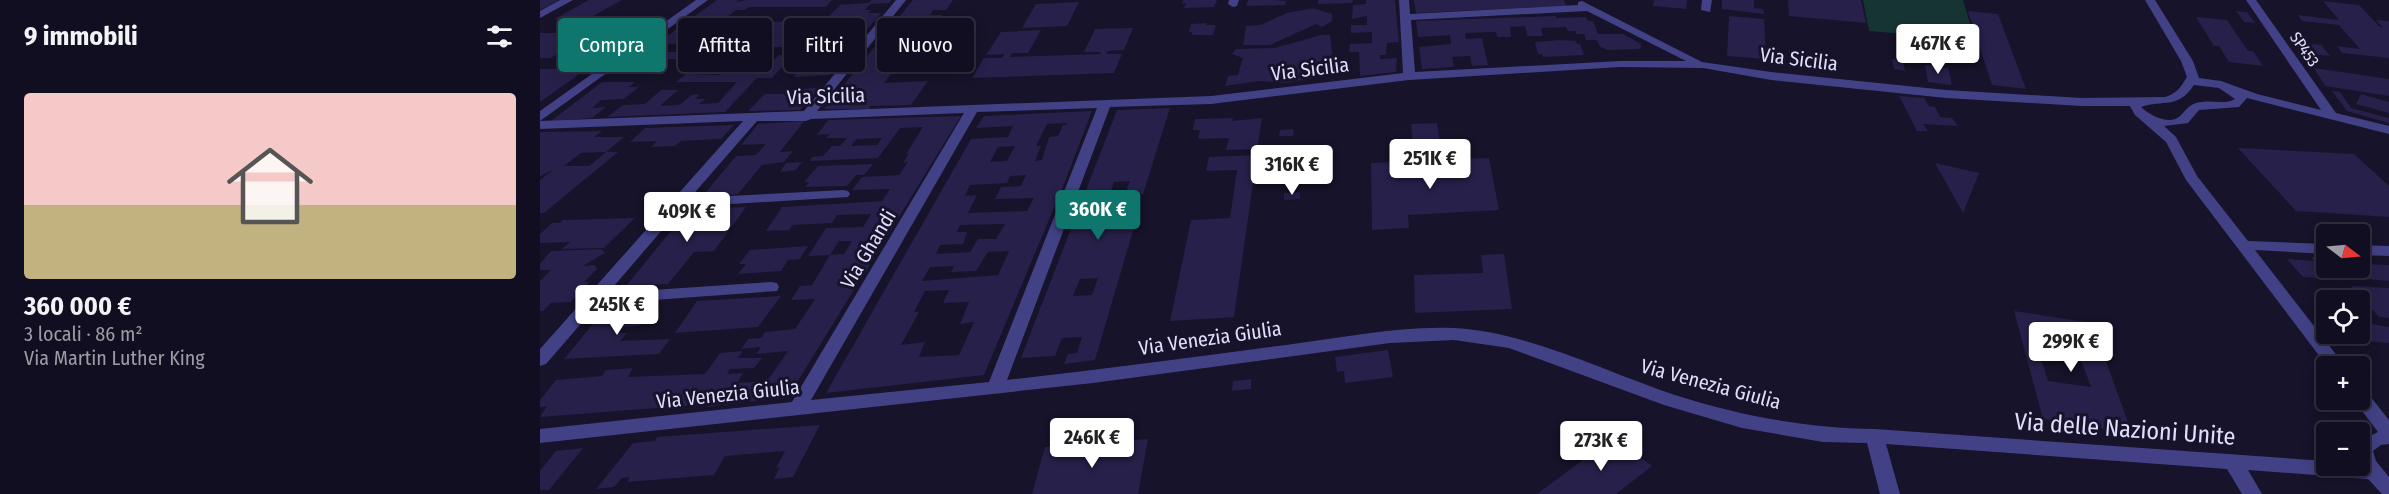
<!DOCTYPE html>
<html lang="it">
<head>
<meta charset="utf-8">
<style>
	body { margin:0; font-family:"Fira Sans Condensed",sans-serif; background:#1e1c2d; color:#f1f3f6; height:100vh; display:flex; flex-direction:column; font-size:22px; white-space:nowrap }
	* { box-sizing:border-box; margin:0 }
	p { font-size:20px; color:#9c9ca5 }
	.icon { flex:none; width:33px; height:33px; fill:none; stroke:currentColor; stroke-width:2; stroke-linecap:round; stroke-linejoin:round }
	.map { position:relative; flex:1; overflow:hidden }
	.sheet { display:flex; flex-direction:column; background:#100e20; width:540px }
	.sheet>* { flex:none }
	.banner { position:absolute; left:18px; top:18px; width:570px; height:54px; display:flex; gap:12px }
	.needle { width:39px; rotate:106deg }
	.fabs { position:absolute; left:1776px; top:224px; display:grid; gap:12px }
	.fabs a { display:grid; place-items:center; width:54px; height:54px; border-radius:6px; background:#100e20; box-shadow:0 3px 15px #0003,0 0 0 2px #302e3e; font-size:30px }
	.price { position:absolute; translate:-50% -51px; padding:0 14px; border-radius:6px; background:#fff; color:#222; font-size:20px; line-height:39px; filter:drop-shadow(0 2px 3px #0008) }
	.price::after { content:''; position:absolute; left:50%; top:36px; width:18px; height:14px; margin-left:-9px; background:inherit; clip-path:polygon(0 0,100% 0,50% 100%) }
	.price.selected { background:#0f766e; color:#fff }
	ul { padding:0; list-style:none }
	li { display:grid; align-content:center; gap:12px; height:318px; padding:0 24px }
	li span { display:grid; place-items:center; height:186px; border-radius:6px; color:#555 }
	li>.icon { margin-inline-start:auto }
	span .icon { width:108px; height:108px; fill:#fffc; stroke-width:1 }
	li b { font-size:26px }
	h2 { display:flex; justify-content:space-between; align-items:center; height:72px; padding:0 24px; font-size:26px }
	.pill { padding:0 21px; border-radius:6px; background:#100e20; box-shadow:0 3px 15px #0003,0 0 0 2px #302e3e; font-size:21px; line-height:54px }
	.pill.selected { background:#0f766e; color:#fff }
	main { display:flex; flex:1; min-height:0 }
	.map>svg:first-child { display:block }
	.green { fill:#163432 }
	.building { fill:#27204a; fill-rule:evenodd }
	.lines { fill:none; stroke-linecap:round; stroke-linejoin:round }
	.minor { fill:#424186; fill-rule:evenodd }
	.labels { text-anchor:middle; stroke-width:6; stroke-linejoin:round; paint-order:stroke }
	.far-street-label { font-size:16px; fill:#e1defd; stroke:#16132a }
	.street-label { font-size:20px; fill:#e1defd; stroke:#16132a }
	.near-street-label { font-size:24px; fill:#e1defd; stroke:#16132a }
</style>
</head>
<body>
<main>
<section class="sheet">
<h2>9 immobili<svg class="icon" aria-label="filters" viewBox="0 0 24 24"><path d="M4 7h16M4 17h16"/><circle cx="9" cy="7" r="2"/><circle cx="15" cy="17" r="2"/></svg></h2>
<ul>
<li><span style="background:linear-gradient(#f6c9c9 60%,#c2b280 0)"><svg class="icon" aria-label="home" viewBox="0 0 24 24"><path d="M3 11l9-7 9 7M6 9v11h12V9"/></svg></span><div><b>360 000 €</b><p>3 locali · 86 m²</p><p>Via Martin Luther King</p></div></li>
</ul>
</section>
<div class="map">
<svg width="1849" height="494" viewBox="0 0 1849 494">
	<rect width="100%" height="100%" fill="#16132a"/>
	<!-- green -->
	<path class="green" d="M1323,0H1423L1435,40L1329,31Z"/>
	<!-- building -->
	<g class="building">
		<path d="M0,0H19L0,10Z"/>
		<path d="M49,0H82L46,20L14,19Z"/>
		<path d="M177,0H199L196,2L206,0H292L286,7H209L205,10H196L182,21L267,22L251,38H256L247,47H228L213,59H235L239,55H253L232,78H217L185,112L67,117L83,105L105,104L121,90H138L120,106L139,105L152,95L160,94L155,99H165L159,104L178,103L197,82H136L146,74L180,75L194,64H177L182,59H98L107,52H170L185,42L170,41L174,38H223L234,28L174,26L145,43L115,45Z"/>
		<path d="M332,0H352L349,3L330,4L325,10H331L328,13H341L289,75L254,77L271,58L268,59L272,54L277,53L290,38L283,39L290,30H300L304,26H295L300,22L281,23L286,17L289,16L300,5L328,3Z"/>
		<path d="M373,0H413L406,10H393L390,15H402L397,21H384L380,27L428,25L423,31L370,35L367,39H378L344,83L388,81L371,105L330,106L329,109H284Z"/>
		<path d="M643,0H677L674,7L644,8L646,3L642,4Z"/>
		<path d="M708,0H734L746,1L745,5L706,6Z"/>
		<path d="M778,0H813L812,3L778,4Z"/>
		<path d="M826,0H855L859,42L847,43L846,55H840V59L857,58L856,72L820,76L819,52H809L810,44L832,43V32L811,33V25H827V16L812,19L813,5L826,4Z"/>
		<path d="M874,0H1024L1026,6L876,13Z"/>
		<path d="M1114,0H1147L1146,9L1113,6Z"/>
		<path d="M1182,0H1214V8L1223,9L1224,14L1182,9Z"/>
		<path d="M1248,0H1321L1326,23L1249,16Z"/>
		<path d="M1783,1L1819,5L1840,27H1842L1836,20L1849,21V58L1802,53L1797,46L1820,49L1799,25L1762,21L1758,15L1799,20Z"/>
		<path d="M539,2L527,26L482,28L496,4Z"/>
		<path d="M773,8L792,14V21L782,27L776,24L730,45H703L706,26L720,25L747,13Z"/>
		<path d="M1428,11L1458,14L1486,89L1452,85Z"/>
		<path d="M1696,11L1707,12L1715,23L1704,22Z"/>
		<path d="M1016,16V18L1046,17L1048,21H1053L1058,34H1083L1101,44V47L1099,49L1068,50L1060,47L1057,40H1046L1044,34H1036L1035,31H1028L1026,27L1001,28L1003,36H987L985,26L970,27L971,37H957L956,32L925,33L926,39L942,38L948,65L932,66L930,56L912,57L914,67L882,69L879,47L911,44L910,35L878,37L876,21Z"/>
		<path d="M1189,16L1224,19L1226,59L1187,56Z"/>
		<path d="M65,17L110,18L97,27H85L78,31H82L70,39H89L0,102V69H25L31,65H20L30,59L20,58L31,52H20L11,58H0V33H41ZM43,39H60L48,47H29Z"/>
		<path d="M1656,17L1687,20L1708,51H1713L1723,66L1689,62L1679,46H1674Z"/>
		<path d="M667,23L666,25H676L673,35H651L653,32H649L651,24Z"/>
		<path d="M593,28L584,50L568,51L566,54H582L574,73L432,78L444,58H462L464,54L446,55L461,32L501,30L488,53H472L470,57L560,54L561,52H544L555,29Z"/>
		<path d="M781,35H790L792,53L788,72L779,77L745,83L719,81L685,86L688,76L698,75L703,58L692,54L696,49L735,48Z"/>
		<path d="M1374,36L1402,39L1404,47L1375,44Z"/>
		<path d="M418,37L415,43H394L398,38Z"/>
		<path d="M1021,40L1036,41L1037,44H1040L1044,55L1003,57L1002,54H998L995,42Z"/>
		<path d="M1752,41L1781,45L1790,56L1761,53Z"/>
		<path d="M1352,59L1363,60L1365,71L1354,69Z"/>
		<path d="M1385,65L1408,68L1412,85L1388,82Z"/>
		<path d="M1774,68L1849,79V96L1785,86Z"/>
		<path d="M62,82H95L89,87H99L84,99L61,100L52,108L66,107L52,118L11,121Z"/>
		<path d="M280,87L260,110L208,111L225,94H253L256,90Z"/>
		<path d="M1792,91L1800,92L1811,108L1849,118V123L1807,111Z"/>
		<path d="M1821,94L1849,102V113L1816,104Z"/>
		<path d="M1359,96L1384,98L1389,106L1395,107L1400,117L1412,118L1418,126L1383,124L1388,131H1377Z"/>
		<path d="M630,108L603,194L585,195L590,181L574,182L564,209L600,207L555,360L524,364L528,354L537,353L542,337L522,338L515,356L481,358L577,110ZM558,278L552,295L533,296L540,279Z"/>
		<path d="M552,111L524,184L444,375L286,393L431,139L468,137L473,126L436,128L444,116ZM527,123V125H523L518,136L509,137L502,160L495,161L501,146H496L507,124ZM475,146L467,161L450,162L458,147ZM486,175L481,186L461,187L455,199L494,198L487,211L428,213L437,195L425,196L430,185L467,183L470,176ZM465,224L456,239H438L430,252L396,254L400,245L423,244L427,232H417L420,225ZM469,251L458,275L382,281L390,267L414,266L411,272L436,271L448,252ZM409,290L403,303L429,302L420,324L434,322L419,355L379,357L385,342L361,345L379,312H374L385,291Z"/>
		<path d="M421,116L248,397L167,407L169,404L0,417L7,406L0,407V400L16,380L62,376L66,370L93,368L88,377L165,374L180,353L203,351L198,358H222L214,368L190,369L187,374L203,373L197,383L227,381L248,351L216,354L221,347L201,349L208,339L221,338L225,332L255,329L275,299L251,300L260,286L272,285L290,255L304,254L312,241H299L290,255L268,256L286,228L323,227L331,214L297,215L292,223L253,225L249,230L226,231L242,207L342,201L350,189L312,190L322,177L359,175L368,162L363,163L369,153L366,154L383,127L360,128L338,158L270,161L272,157L283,156L292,146H300L307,138H286L290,134L277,135L288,120ZM342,138L337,145L311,146L317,139Z"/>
		<path d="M693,118L692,121L722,118L717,149L686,150L689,138L658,139L660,130H653L655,119Z"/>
		<path d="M264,121L240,152L253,151L244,162L222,165L198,194L161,198L196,156L216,155L226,144L201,145L218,124Z"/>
		<path d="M897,123L900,143L873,144L871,124Z"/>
		<path d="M194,125L181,139L141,141L135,146L111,147L117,141L90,142L105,128Z"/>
		<path d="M754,129L753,136H739L740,130Z"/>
		<path d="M62,131L54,137H84L66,152L41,153L24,166H49L66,152H78L4,213H0V180L14,169L0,176V132Z"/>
		<path d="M1698,148L1814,154L1849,186V217L1756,211Z"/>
		<path d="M717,155L694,317L630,321L651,220L690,218L697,170L666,171L669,157Z"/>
		<path d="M949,158L959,210L868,215L869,228L832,230L831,163Z"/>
		<path d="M262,162L256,170L240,172L246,163Z"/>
		<path d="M1395,163L1439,173L1423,213Z"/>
		<path d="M333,164L324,175H316L307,186L265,187L269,182H264L278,166Z"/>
		<path d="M760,192V199L744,200V193Z"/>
		<path d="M206,207L174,251L154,252L128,284L86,286L149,209Z"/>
		<path d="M95,218L64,248L22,249L30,242L0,243V234L12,223H20L23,220Z"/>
		<path d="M268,246L260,259L248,260L241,271L198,274L206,264H199L210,250Z"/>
		<path d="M61,249L65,253L43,266L55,265L57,269L44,282H49L31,302L11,303L3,311H0V281L11,270H0V264L11,251Z"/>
		<path d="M964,254L972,309L875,313L874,275L943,273L941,255Z"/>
		<path d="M1771,257L1786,258V267H1820V264L1849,265V281L1794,276L1797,279L1763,277L1747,259L1774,261Z"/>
		<path d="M1811,286L1849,288V318L1839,317Z"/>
		<path d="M241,296L218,327L135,333L157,301Z"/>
		<path d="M97,302L94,306L116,304L99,326L84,327L79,333H87L80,341L130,339L119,354L24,359L57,319H67L80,303Z"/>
		<path d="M1474,311L1552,323L1592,433L1503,419ZM1497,346L1538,352L1551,387L1508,381Z"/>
		<path d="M1820,322L1849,327V343L1822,341L1815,333H1820Z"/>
		<path d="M848,350L853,377L805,383L804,371L797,372L795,357Z"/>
		<path d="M711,379V389L692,391L693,381Z"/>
		<path d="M280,425L253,477L234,479L240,467L236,468L245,451L185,456L174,475L87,482L90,477L82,478L74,487L56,489L93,443L115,441L117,437Z"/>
		<path d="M1074,437L1112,466L1076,494H997Z"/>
		<path d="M608,439L598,494H492L505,447Z"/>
		<path d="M43,448L9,490H0V471L16,451Z"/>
	</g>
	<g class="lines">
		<!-- minor -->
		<g class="minor">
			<path d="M20,0H33L0,18V11Z"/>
			<path d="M156,0H168L0,121V111Z"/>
			<path d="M356,0H366L277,111L671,96L863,73L859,0H869L870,14L1038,5V2L1042,1L1162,62L1231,72L1406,90L1542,98L1625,97C1636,94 1641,87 1647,77L1641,61L1605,0H1615L1653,61L1659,78L1681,81L1717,94L1781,110L1706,0H1716L1796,113L1849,126V134L1707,98L1699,107L1659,110L1648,123L1624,126L1636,137L1657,176L1708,241L1786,244V254L1715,250L1805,366H1787L1646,180L1626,142L1595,115L1590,106H1542L1406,98L1231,80L1163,68L1080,67L869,80L671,104L570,107L467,380C560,370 653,357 746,345C801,338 858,326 913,328C986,331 1065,372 1135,395C1201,416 1265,428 1335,429L1786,461V465H1820V441L1838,432L1813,399H1820V389L1826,391L1849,420V444L1841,445L1833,451L1836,461L1849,477V494H1842L1828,479L1708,470L1722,494H1702L1687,469L1346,444L1360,494H1340L1327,443L1283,442L1202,428L1124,405L969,348L914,340L850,343L553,383L0,443V429L252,402L424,113L271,119L266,121H217L150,198L303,190L308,191L310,194L308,197L142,207L68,293L231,282L237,283L239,287L237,291L58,304L6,364L0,366V349L203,121L0,129V121L264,111ZM1047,11L1146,61H1080L875,72L871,20ZM1654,85L1679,88L1695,99C1685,105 1673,100 1662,102C1650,103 1648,108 1640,116C1630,126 1609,115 1601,107C1624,99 1637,110 1654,85ZM557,108L449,382L271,400L437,112Z"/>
			<path d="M689,0H699L697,6L693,7L688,4Z"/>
			<path d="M1162,0H1172L1170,12L1161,10Z"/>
			<path d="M1820,245L1849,246V256L1820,255Z"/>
		</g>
	</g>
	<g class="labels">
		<!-- far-street labels -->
		<g class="far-street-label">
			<text transform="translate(1765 49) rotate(55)" y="6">SP453</text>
		</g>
		<!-- street labels -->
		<g class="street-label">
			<text transform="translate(1259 59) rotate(7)" y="7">Via Sicilia</text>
			<text transform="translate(770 69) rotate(-7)" y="7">Via Sicilia</text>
			<text transform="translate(286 96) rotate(-2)" y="7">Via Sicilia</text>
			<text transform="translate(328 249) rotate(-59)" y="7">Via Ghandi</text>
			<text transform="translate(670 338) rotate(-8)" y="7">Via Venezia Giulia</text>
			<text transform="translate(1171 384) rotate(15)" y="7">Via Venezia Giulia</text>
			<text transform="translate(188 394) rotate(-6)" y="7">Via Venezia Giulia</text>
		</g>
		<!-- near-street labels -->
		<g class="near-street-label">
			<text transform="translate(1585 429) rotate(4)" y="8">Via delle Nazioni Unite</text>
		</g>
	</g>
</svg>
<div class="fabs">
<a><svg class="needle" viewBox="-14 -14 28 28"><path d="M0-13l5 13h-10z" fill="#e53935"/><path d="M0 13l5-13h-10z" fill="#9c9ca5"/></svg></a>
<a><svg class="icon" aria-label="locate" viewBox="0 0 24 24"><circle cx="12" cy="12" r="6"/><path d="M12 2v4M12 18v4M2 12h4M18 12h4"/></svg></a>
<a>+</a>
<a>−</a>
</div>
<b class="price" style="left:1398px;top:75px">467K €</b>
<b class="price" style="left:890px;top:190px">251K €</b>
<b class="price" style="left:752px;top:196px">316K €</b>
<b class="price selected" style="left:558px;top:241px">360K €</b>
<b class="price" style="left:147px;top:243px">409K €</b>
<b class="price" style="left:77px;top:336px">245K €</b>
<b class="price" style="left:1531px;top:373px">299K €</b>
<b class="price" style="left:552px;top:469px">246K €</b>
<b class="price" style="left:1061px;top:472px">273K €</b>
<div class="banner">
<a class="pill selected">Compra</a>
<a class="pill">Affitta</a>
<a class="pill">Filtri</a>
<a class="pill">Nuovo</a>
</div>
</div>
</main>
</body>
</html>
